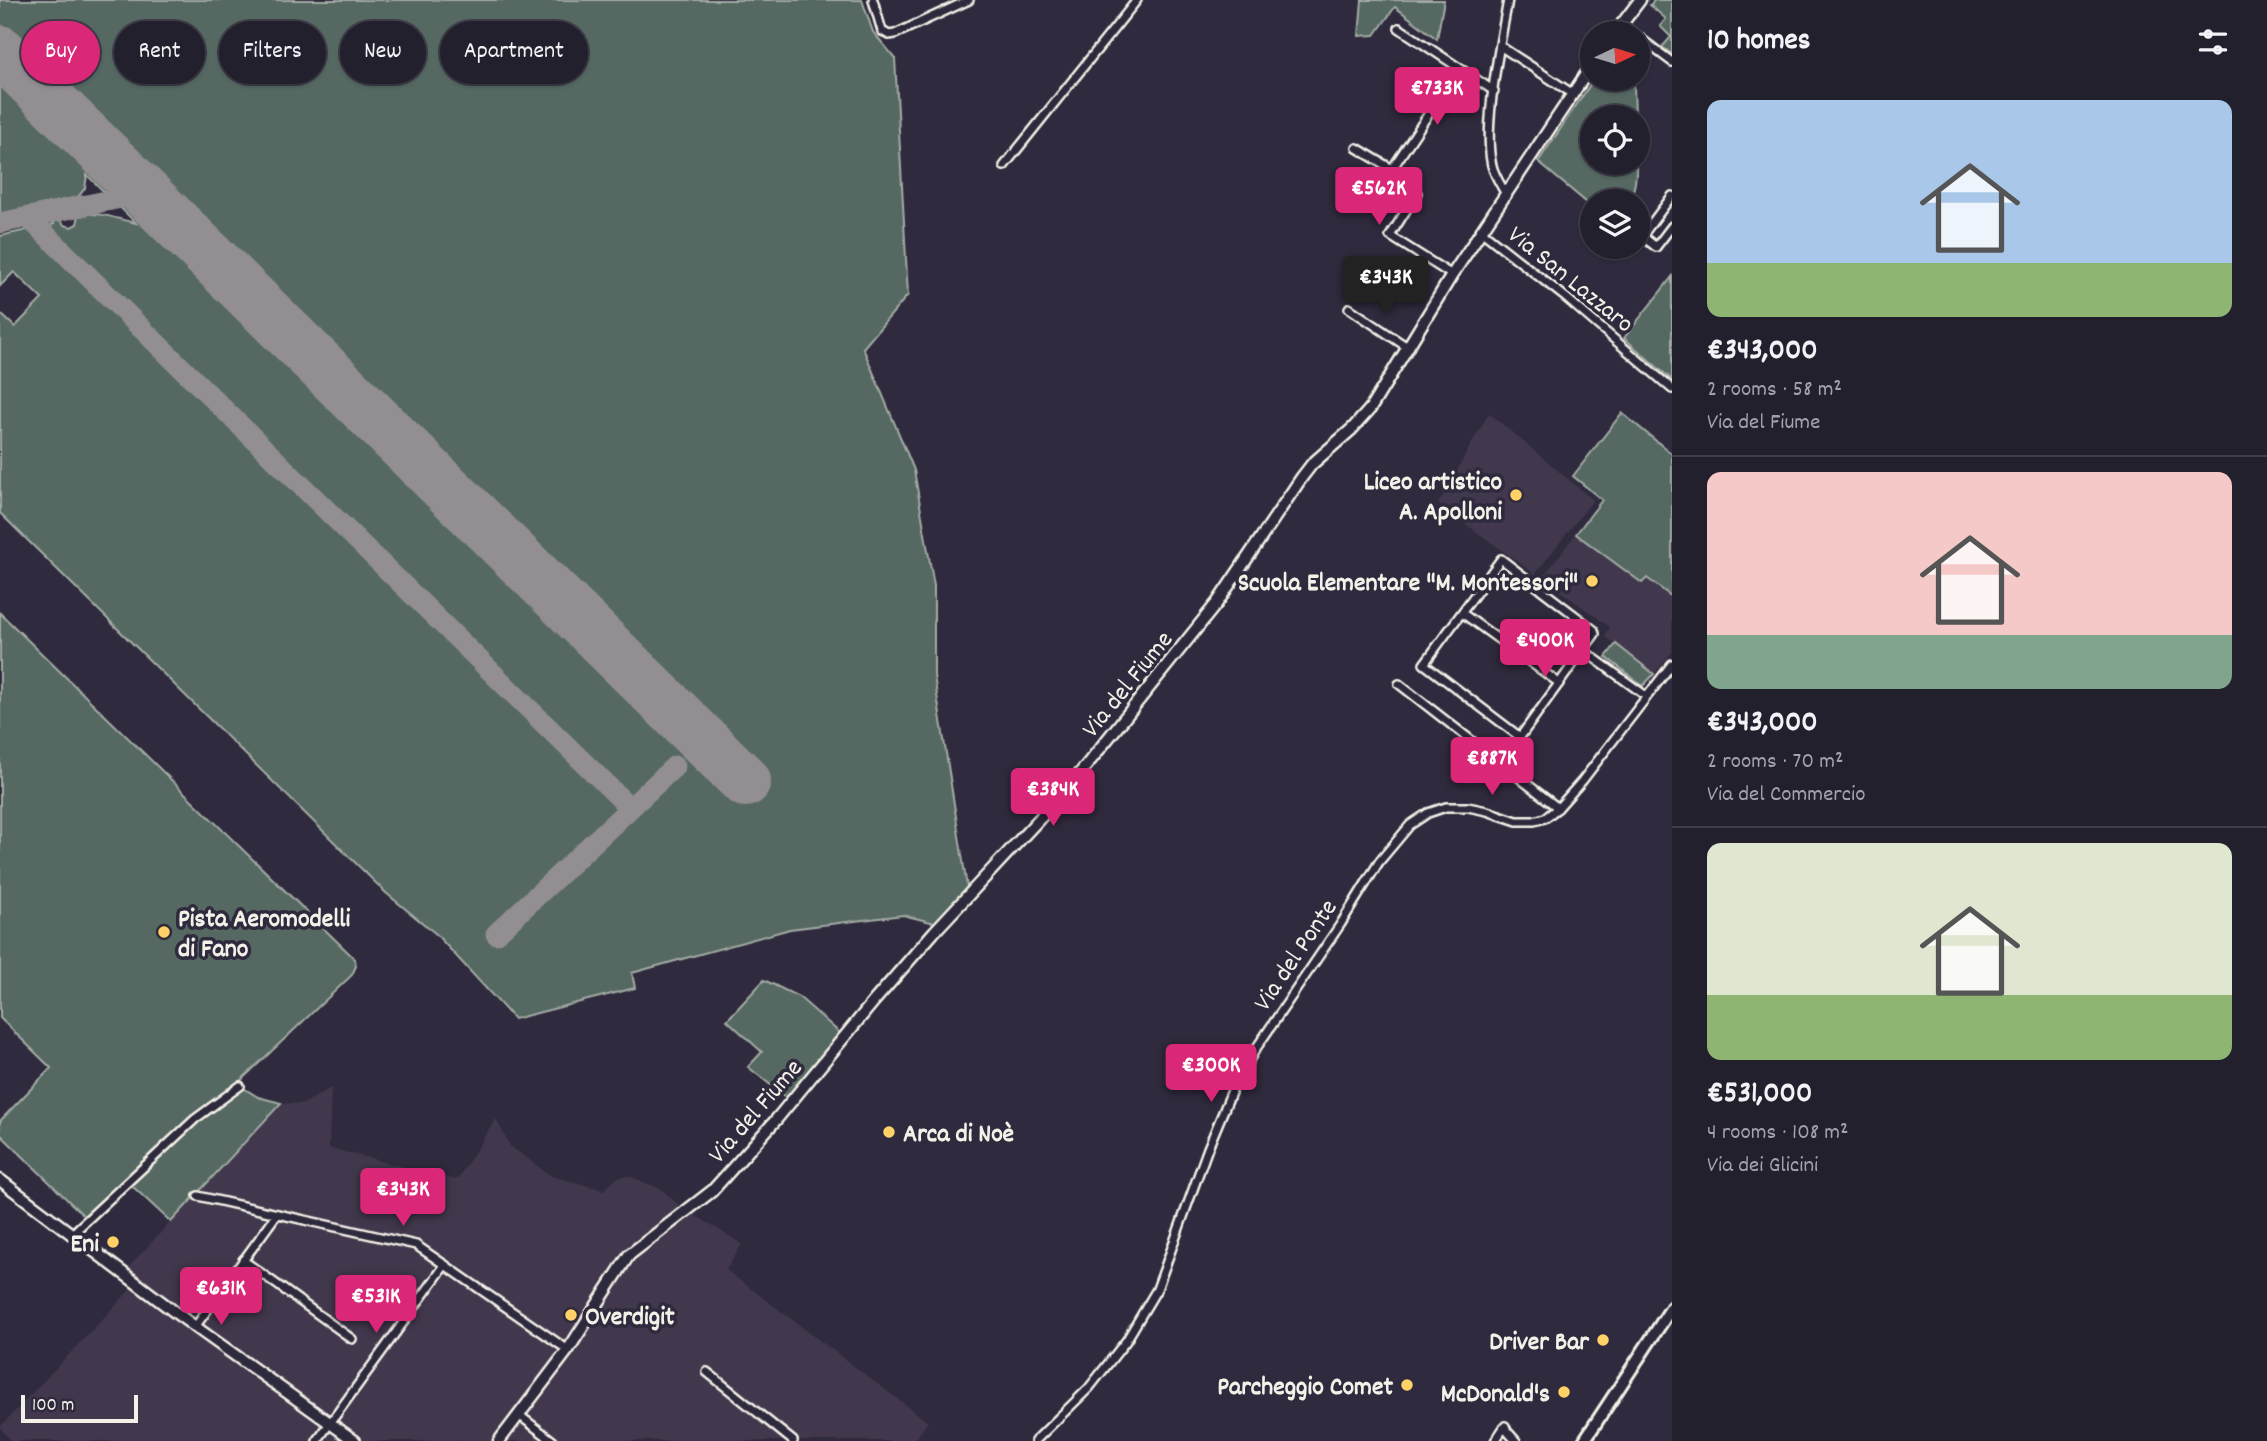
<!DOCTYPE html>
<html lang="en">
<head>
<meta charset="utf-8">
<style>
	body { margin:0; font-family:Dekko,sans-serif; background:#2b2836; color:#f1f3f6; height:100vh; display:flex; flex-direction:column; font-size:26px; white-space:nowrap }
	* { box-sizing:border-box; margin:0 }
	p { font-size:23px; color:#a3a3aa }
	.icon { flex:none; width:38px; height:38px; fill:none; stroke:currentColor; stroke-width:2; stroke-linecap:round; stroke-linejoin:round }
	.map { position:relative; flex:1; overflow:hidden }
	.panel { display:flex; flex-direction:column; background:#23202e; width:595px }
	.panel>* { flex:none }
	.hud { position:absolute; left:21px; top:21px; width:665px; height:63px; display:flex; gap:14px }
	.needle { width:46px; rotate:86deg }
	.buttons { position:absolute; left:1580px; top:21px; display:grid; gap:14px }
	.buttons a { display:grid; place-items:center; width:70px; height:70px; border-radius:50%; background:#23202e; box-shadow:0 2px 5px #0004,0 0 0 2px #403e4a; font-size:35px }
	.scale { position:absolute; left:21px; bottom:18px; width:117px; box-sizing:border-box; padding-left:7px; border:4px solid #f4f1e8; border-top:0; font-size:19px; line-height:24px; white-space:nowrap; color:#f4f1e8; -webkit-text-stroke:5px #2f2a3d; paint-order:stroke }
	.price { position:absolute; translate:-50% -60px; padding:0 16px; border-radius:7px; background:#db2777; color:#fff; font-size:23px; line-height:46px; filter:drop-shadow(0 2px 4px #0008) }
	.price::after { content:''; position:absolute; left:50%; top:42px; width:21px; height:16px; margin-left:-10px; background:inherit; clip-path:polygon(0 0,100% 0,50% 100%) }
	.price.active { background:#222; color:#fff }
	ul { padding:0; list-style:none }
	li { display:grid; align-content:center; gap:14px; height:371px; padding:0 35px }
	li+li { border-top:2px solid #403e4a }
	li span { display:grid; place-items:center; height:217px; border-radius:14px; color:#555 }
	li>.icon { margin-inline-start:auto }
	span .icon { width:126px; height:126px; fill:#fffc; stroke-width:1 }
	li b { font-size:30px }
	h2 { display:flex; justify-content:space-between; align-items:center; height:84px; padding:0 35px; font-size:30px }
	.tag { padding:0 24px; border-radius:32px; background:#23202e; box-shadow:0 2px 5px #0004,0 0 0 2px #403e4a; font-size:24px; line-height:63px }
	.tag.active { background:#db2777; color:#fff }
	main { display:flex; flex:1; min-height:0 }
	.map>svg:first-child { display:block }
	.built { fill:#42394e }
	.green { fill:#546862; stroke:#a4aca5; stroke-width:2 }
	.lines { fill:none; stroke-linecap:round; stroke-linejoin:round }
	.taxiway { stroke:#928e92; stroke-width:21 }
	.runway { stroke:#928e92; stroke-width:52 }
	.street-casing { stroke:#f4f1e8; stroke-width:12 }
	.secondary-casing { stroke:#f4f1e8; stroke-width:15 }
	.primary-casing { stroke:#f4f1e8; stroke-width:16 }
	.street { stroke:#2f2a3d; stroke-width:7 }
	.secondary { stroke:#2f2a3d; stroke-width:10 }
	.primary { stroke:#2f2a3d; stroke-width:10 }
	.poi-dot { fill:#ffd166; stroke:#2f2a3d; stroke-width:2.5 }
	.labels { text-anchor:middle; stroke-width:7; stroke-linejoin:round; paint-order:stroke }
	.street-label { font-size:26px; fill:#f4f1e8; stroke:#2f2a3d }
	.poi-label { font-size:26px; font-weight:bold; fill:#f4f1e8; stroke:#2f2a3d; text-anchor:end }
</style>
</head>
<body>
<main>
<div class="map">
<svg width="1672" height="1441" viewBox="0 0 1672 1441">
	<rect width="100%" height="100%" fill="#2f2a3d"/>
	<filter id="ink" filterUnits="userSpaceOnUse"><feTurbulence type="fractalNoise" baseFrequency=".0143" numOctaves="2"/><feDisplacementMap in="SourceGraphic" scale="14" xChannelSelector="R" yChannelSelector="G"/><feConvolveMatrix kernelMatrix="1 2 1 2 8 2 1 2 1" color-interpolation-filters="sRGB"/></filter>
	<g filter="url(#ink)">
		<!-- built -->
		<g class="built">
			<path d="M1489,413L1593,500L1535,574L1438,504Z"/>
			<path d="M1576,534L1642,583L1646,578L1672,597V652L1654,674L1605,636L1610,627L1542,578Z"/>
			<path d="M331,1088L329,1148L457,1180L496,1119L510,1146L551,1176L604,1190L618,1177L629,1176L661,1189L680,1206L742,1244L726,1270L928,1422L914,1441H11L0,1427L132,1288L138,1279L126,1270L281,1103L303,1104Z"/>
		</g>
		<!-- green -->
		<g class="green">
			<path d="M0,0H862L873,32L895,58L908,295L863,348L914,470L934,586V676L967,887L939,924L903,915L790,929L632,973L635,988L514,1019L436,934L386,893L0,513V313L15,327L42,299L14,272L0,286V236L54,224L53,222L60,220L64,225L71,227L77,224L79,215C100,211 116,219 136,223L87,175L85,188L78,197L0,214Z"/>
			<path d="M1362,0H1444L1437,39L1395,7L1375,35L1359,36Z"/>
			<path d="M1655,0H1672V54L1662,47L1671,37L1660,26L1666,19L1650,5Z"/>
			<path d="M1594,79H1626L1634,84L1635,117H1592V163H1636C1637,174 1635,192 1628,201H1592V207L1538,162Z"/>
			<path d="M1672,277V380L1624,338Z"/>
			<path d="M1622,413L1672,454V597L1647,578L1642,583L1576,534L1602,500L1573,476Z"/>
			<path d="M0,613L355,959L356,966L352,975L237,1084L258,1097L281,1103L171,1222L131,1185L230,1091L86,1218L0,1134V1121L51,1068L0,1018Z"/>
			<path d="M1616,644L1654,674L1643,686L1606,657Z"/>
			<path d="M764,980L799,997L840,1033L787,1098L748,1067L762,1052L727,1020Z"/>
		</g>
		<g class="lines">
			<!-- taxiway -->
			<g class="taxiway">
				<path d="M28,217L629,807"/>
				<path d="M0,223L145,193"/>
				<path d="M496,934L675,766"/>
			</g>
			<!-- runway -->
			<path class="runway" d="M0,51L745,781"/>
			<defs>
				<g id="street">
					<path d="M873,0L882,31L889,35L895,34L969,0"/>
					<path d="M1399,28L1494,91"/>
					<path d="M1638,40L1640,38L1672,62"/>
					<path d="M1500,46L1573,94"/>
					<path d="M1357,148L1392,169L1388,175L1417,193L1390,236L1452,275"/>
					<path d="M1004,166L1137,0"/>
					<path d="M1392,169L1459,68"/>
					<path d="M1506,194C1501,186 1496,177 1493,169C1481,132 1501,40 1508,0"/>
					<path d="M1672,196L1642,236L1656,247L1672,226"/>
					<path d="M1481,231L1565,297L1672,389"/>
					<path d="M1349,308L1407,347"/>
					<path d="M1501,559L1594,630L1595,634L1520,737L1424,664Z"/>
					<path d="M1462,613L1559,683"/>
					<path d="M1583,650L1646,696"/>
					<path d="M1399,684L1558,808"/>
					<path d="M198,1196L416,1245L568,1350"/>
					<path d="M72,1234L195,1119L240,1086"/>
					<path d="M243,1260L352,1339"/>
					<path d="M195,1327L277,1214"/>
					<path d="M707,1372L793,1441"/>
					<path d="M519,1415L553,1441"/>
					<path d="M317,1441L445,1265"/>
					<path d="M1035,1441L1089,1388L1126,1341L1157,1289L1208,1148L1233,1088L1255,1050L1340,925L1379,862L1410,825L1428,813L1446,807H1468L1487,811L1517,821H1534L1545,818L1558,808L1582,781L1672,664"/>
					<path d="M1495,1441L1505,1426L1507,1431L1516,1441"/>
				</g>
				<g id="secondary">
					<path d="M1615,33L1640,0"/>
					<path d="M0,1180L180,1316L355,1441"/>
					<path d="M499,1441L568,1350L629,1255L712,1191L775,1121L874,1001L934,932L1069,787L1217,603L1302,477L1312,464L1352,429L1370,409L1452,275L1592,65"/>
				</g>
				<path id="primary" d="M1584,1441L1672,1307"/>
			</defs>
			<!-- street casing -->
			<use href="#street" class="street-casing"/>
			<!-- secondary casing -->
			<use href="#secondary" class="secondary-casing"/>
			<!-- primary casing -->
			<use href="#primary" class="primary-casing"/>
			<!-- street -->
			<use href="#street" class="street"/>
			<!-- secondary -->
			<use href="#secondary" class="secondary"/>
			<!-- primary -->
			<use href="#primary" class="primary"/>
		</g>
	</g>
	<!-- markers -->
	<g class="poi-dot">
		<circle cx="1516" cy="495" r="7"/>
		<circle cx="1592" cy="581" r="7"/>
		<circle cx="164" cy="932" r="7"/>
		<circle cx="889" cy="1132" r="7"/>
		<circle cx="113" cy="1242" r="7"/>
		<circle cx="571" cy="1315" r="7"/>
		<circle cx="1603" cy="1340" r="7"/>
		<circle cx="1407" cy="1385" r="7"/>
		<circle cx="1564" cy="1392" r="7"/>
	</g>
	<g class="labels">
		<!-- street labels -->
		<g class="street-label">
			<text transform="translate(1572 278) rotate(39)" y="9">Via San Lazzaro</text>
			<text transform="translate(1126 683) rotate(-51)" y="9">Via del Fiume</text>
			<text transform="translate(1294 954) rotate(-56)" y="9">Via del Ponte</text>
			<text transform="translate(754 1110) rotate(-49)" y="9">Via del Fiume</text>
		</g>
		<!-- poi labels -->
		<g class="poi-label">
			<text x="1502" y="489">Liceo artistico<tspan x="1502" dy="30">A. Apolloni</tspan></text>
			<text x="1578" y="590">Scuola Elementare "M. Montessori"</text>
			<text x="178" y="926" text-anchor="start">Pista Aeromodelli<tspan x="178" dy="30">di Fano</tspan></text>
			<text x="903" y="1141" text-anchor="start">Arca di Noè</text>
			<text x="99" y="1251">Eni</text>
			<text x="585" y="1324" text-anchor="start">Overdigit</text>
			<text x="1589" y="1349">Driver Bar</text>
			<text x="1393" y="1394">Parcheggio Comet</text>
			<text x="1550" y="1401">McDonald's</text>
		</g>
	</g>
</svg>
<div class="buttons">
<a><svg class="needle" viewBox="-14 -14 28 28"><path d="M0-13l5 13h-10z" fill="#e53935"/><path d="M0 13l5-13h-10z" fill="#a3a3aa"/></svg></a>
<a><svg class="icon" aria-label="locate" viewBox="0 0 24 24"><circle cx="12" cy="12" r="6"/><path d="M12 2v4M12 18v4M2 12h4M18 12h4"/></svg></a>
<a><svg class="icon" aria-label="layers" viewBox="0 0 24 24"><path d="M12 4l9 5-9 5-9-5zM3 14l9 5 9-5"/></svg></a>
</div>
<div class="scale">100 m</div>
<b class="price" style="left:1437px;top:127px">€733K</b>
<b class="price" style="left:1379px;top:227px">€562K</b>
<b class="price active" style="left:1386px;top:316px">€343K</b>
<b class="price" style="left:1545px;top:679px">€400K</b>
<b class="price" style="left:1492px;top:797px">€887K</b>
<b class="price" style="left:1053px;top:828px">€384K</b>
<b class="price" style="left:1211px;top:1104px">€300K</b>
<b class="price" style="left:403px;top:1228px">€343K</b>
<b class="price" style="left:221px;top:1327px">€631K</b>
<b class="price" style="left:376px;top:1335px">€531K</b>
<div class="hud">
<a class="tag active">Buy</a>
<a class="tag">Rent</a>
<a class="tag">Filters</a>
<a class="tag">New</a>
<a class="tag">Apartment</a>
</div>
</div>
<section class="panel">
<h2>10 homes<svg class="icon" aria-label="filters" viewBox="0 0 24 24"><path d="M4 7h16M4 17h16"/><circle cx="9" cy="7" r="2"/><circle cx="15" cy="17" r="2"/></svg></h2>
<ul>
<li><span style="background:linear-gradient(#a9c7e8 75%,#8fb573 0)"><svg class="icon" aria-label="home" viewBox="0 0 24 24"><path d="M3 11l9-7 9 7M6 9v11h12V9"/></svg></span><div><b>€343,000</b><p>2 rooms · 58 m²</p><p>Via del Fiume</p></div></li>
<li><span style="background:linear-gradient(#f6c9c9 75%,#7fa58c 0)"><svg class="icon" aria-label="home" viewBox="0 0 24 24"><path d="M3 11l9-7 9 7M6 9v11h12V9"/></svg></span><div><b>€343,000</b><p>2 rooms · 70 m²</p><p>Via del Commercio</p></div></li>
<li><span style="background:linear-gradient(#dfe7d0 70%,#8fb573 0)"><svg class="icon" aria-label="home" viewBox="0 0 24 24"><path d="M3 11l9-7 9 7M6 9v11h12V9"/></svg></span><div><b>€531,000</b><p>4 rooms · 108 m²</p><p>Via dei Glicini</p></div></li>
</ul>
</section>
</main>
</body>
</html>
